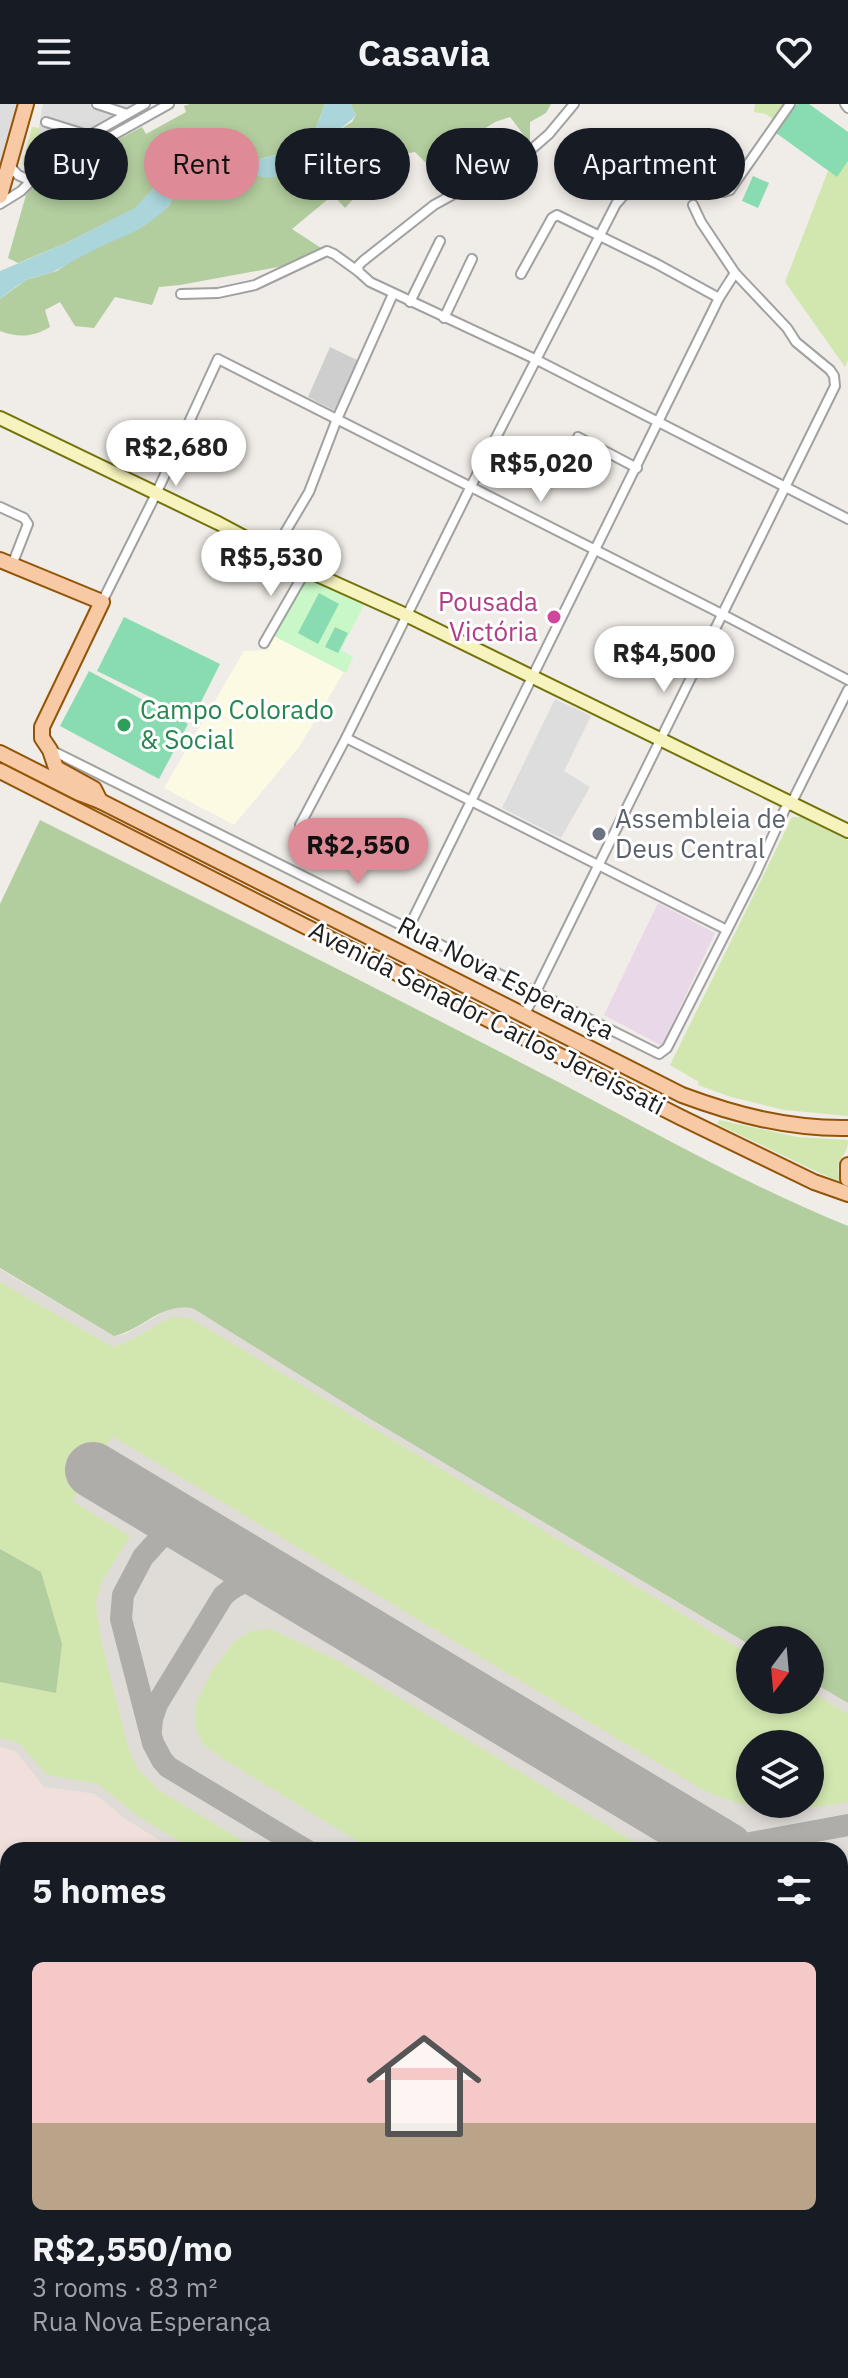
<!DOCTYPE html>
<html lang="en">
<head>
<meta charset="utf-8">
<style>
	body { margin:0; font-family:"IBM Plex Sans",sans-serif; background:#242831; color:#f1f3f6; height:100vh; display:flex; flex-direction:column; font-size:30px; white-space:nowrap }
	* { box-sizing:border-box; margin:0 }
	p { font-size:26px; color:#9ea1a6 }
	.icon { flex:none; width:44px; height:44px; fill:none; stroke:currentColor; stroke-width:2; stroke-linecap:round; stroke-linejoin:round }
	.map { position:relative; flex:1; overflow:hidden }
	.panel { position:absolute; left:0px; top:1738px; width:848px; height:536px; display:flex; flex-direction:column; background:#171b24; border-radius:24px 24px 0 0; box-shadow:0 4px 12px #0003 }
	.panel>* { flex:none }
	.guide { position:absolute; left:24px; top:24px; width:800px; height:72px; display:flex; gap:16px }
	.needle { width:52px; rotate:196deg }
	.fabs { position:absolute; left:736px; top:1522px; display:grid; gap:16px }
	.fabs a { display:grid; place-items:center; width:88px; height:88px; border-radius:50%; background:#171b24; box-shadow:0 4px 12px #0003; font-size:40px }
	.price { position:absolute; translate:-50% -68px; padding:0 18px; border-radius:28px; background:#fff; color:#222; font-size:26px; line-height:52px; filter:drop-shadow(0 2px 4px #0008) }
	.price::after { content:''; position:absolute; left:50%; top:48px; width:24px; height:18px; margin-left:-12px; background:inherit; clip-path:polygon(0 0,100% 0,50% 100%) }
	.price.current { background:#de8b97; color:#111 }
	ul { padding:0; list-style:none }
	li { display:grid; align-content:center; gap:16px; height:424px; padding:0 32px }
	li span { display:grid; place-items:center; height:248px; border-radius:12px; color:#555 }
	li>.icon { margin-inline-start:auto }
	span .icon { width:144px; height:144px; fill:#fffc; stroke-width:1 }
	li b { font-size:34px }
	h2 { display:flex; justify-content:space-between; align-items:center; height:96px; padding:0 32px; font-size:34px }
	.pill { padding:0 28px; border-radius:36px; background:#171b24; box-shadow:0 4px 12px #0003; font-size:28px; line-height:72px }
	.pill.current { background:#de8b97; color:#111 }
	header { display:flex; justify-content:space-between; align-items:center; height:104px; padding:0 32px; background:#171b24; font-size:36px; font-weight:700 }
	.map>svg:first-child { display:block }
	.residential { fill:#dedddd }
	.industrial { fill:#e9d9e8 }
	.education { fill:#fdfae3 }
	.religious { fill:#cecece }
	.military { fill:#f1dfdb }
	.airport { fill:#dfdcd8; fill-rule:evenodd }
	.grass { fill:#d2e7b0; fill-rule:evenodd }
	.forest { fill:#b2cd9e }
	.park { fill:#c9f7c7 }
	.pitch { fill:#89dbb1 }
	.water { fill:#aad6db }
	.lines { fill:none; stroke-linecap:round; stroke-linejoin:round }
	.taxiway { stroke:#afadaa; stroke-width:22 }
	.runway { stroke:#afadaa; stroke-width:56 }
	.street-casing { stroke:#a1a1a1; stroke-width:12 }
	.secondary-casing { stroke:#73720b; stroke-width:16 }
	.primary-casing { stroke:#945408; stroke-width:18 }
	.street { stroke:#fff; stroke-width:8 }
	.secondary { stroke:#f7f3bf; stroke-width:12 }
	.primary { stroke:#f7caa5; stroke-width:14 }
	.hotel-dot { fill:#d1479c; stroke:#fff; stroke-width:3 }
	.leisure-dot { fill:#2e9e5b; stroke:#fff; stroke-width:3 }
	.worship-dot { fill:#6b7280; stroke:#fff; stroke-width:3 }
	.labels { text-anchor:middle; stroke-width:6; stroke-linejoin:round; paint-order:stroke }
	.hotel-label { font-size:26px; fill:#b23c85; stroke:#fff; text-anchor:end }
	.leisure-label { font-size:26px; fill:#27864d; stroke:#fff; text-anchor:start }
	.worship-label { font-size:26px; fill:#5b616d; stroke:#fff; text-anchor:start }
	.street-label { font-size:26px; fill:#202020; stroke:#fff }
</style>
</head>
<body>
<header><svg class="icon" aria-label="menu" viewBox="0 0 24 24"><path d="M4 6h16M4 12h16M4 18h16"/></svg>Casavia<svg class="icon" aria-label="heart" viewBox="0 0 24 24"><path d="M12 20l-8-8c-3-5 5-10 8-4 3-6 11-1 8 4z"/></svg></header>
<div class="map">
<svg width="848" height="2274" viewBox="0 0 848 2274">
	<rect width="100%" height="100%" fill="#f0ece7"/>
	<!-- residential -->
	<g class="residential">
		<path d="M0,0H20L0,73Z"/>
		<path d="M43,0H142L135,10L66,49H57L40,35L38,28Z"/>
		<path d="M555,595L591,612L564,667L590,683L561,734L502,704Z"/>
	</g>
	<!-- industrial -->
	<path class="industrial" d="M658,799L715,829L662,942L604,911Z"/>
	<!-- education -->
	<path class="education" d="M274,532L344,568L299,643L234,721L164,684L244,547L267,546Z"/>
	<!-- religious -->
	<path class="religious" d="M330,243L359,257L337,305L333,306L308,293Z"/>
	<!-- military -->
	<path class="military" d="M0,1643L16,1648L44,1683L95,1690L125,1715L175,1746H8V2266H800L798,2274H0Z"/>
	<!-- airport -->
	<g class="airport">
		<path d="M0,1165L114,1232L125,1230L171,1204L184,1203L194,1205L367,1313L750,1541V1596H810V1577L848,1599V2155L840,2150V1746H175L125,1715L95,1690L44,1683L16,1648L0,1643ZM750,1640H810V1700H750Z"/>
		<path d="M394,2266H794L792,2274H407Z"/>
	</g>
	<!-- grass -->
	<g class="grass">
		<path d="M755,0H790L778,19L766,10L754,8Z"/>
		<path d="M32,23L39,24L40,35L57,48L66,49L38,62L26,64L22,60Z"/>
		<path d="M848,57V256L845,263L785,178L828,67L837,72Z"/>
		<path d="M792,713H802L848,736V1012L784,1006L731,993L698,981L699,978L670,961Z"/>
		<path d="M719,1016L798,1033L848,1036C848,1054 832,1055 841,1079L717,1020Z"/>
		<path d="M0,1178L113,1243L129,1237L171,1213L190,1214L750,1551V1596H810V1587L848,1610V1698C791,1708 757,1710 703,1686L112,1332L72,1397L130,1432L101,1479L96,1500L101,1536L129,1646L137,1664L160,1687L258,1746H194L139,1713L98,1680L47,1671L19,1639L0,1634V1578L56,1589L41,1468L0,1445ZM750,1640H810V1700H750Z"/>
		<path d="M271,1525L341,1558L647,1746H372L225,1656L204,1641L196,1625L195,1602L211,1568L234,1538L251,1527Z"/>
		<path d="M840,1863L848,1867V2032L840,2027Z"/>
		<path d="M840,2094L848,2099V2136L840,2131Z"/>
		<path d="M506,2266H554L549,2274H503Z"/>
		<path d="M765,2266H794L792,2274H757Z"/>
	</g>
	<!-- forest -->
	<g class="forest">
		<path d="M190,0H325L315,27L298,45L260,55L205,38L165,60L156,81L136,104L64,140L18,159L8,154L26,91L38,78L142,23L146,30L186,8L184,2Z"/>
		<path d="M350,0H551L546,9L530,18V39L510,13L495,18L471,33L442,46L428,61L415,48L393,52L345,104L333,91L292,125L321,144L289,161L180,181L159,183L152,201L115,193L94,224L75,222L60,198L45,206L50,223C33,233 19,234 0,227V195L26,176L57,167L77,153L142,123L168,103L186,69L192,64L208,58H216L232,62L246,69L300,67L319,52L335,33L339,26L352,18L356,11Z"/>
		<path d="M40,716C204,798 369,880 533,965C637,1018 739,1078 848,1122V1599L810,1577V1536H750V1541L367,1313L194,1205C162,1197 143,1226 114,1232L0,1164V800Z"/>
		<path d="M0,1445L41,1468L62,1540L56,1589L0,1578Z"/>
	</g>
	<!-- park -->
	<path class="park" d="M311,472L363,498L364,501L341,546L353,553L346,569L274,532L305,474Z"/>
	<!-- pitch -->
	<g class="pitch">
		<path d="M797,0H809L848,28V57L837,73L776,29Z"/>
		<path d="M753,72L769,79L758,104L742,97Z"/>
		<path d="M319,489L339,500L318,540L298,529Z"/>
		<path d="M124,513L220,560L193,614L97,567Z"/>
		<path d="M335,523L348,529L338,549L325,543Z"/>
		<path d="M89,567L188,620L159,675L60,622Z"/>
	</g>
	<!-- water -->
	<path class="water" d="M325,0H350L356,11C351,18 343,21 338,27C314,58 291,83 248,70C229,64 217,54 196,63C180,70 178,88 169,101C163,109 153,115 145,121C133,130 116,135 102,142C87,149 73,157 59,165C49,171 35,172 25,177C16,182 8,189 0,195V167L64,140L135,104L156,81L165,60L189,40L205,38L260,55L298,45L315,27Z"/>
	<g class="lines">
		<!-- taxiway -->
		<g class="taxiway">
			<path d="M211,1436L185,1430H167L162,1432L143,1453L123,1491L121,1515L153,1639L162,1656L168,1663L306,1746"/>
			<path d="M151,1626L152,1615L157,1600L223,1492C243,1473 263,1472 288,1482"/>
			<path d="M711,1736L722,1740L740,1741L848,1721"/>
			<path d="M840,2062L848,2067"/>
		</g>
		<!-- runway -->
		<g class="runway">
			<path d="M93,1366L726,1746"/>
			<path d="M840,1814L848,1819"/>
		</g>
		<defs>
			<g id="street">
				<path d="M97,0L127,10"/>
				<path d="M574,0L549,30L525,51L434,101L363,157L358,162L359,168L370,178L537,256L848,415"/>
				<path d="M845,0L848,4"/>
				<path d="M46,18L84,30H92L145,0"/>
				<path d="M9,61L18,71L31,77"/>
				<path d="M0,100L21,87L31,77L169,0"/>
				<path d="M521,170L552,114L557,111L657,160L719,194"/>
				<path d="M181,190L218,189L255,181L327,147L334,150L359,168"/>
				<path d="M410,198L440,137"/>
				<path d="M444,214L472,155"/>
				<path d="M578,333L637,364"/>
				<path d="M0,403L24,414L28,420L12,461"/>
				<path d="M274,447L309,388L337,315L393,190"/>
				<path d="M102,498L156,390L218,255L722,510L848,576"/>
				<path d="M264,539L306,466"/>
				<path d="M346,634L727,826"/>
				<path d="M51,646L659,950L667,944L756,769L785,705L794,694L848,586"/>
				<path d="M300,721L346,634L468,388L616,100L623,92L689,59L700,61L720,87L724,88L730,86L790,0"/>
				<path d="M408,825L719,194L735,169"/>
				<path d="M524,912L835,282L834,272L830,266L796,238L787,224L735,169L701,118L693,101"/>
				<path d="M840,2234L848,2205"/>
				<path d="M829,2274L831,2266"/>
			</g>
			<path id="secondary" d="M0,314L218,419L306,466L406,511L848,727"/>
			<g id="primary">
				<path d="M0,92L26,0"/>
				<path d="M0,456L102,498L42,623V634L50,646L56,664L94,685L100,697"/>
				<path d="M0,649L79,689L100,697L682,991C736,1011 789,1025 848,1024"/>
				<path d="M0,667L680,1013L814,1078L848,1090"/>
				<path d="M848,1061V1075"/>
			</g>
		</defs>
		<!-- street casing -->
		<use href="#street" class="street-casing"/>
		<!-- secondary casing -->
		<use href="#secondary" class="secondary-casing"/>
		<!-- primary casing -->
		<use href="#primary" class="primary-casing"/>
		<!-- street -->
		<use href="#street" class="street"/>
		<!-- secondary -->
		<use href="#secondary" class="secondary"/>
		<!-- primary -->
		<use href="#primary" class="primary"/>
	</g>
	<!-- markers -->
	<circle class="hotel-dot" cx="554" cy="513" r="8"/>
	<circle class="leisure-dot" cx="124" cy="621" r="8"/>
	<circle class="worship-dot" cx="599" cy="730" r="8"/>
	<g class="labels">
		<!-- hotel labels -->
		<g class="hotel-label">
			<text x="538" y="507">Pousada<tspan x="538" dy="30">Victória</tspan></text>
		</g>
		<!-- leisure labels -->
		<g class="leisure-label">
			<text x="140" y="615">Campo Colorado<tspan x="140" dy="30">&amp; Social</tspan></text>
		</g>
		<!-- worship labels -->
		<g class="worship-label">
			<text x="615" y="724">Assembleia de<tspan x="615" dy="30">Deus Central</tspan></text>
		</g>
		<!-- street labels -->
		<g class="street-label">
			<text transform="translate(506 874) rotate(27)" y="9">Rua Nova Esperança</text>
			<text transform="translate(487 914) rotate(27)" y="9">Avenida Senador Carlos Jereissati</text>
		</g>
	</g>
</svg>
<div class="fabs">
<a><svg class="needle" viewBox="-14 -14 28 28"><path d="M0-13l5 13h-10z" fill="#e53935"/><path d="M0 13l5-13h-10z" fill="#9ea1a6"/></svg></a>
<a><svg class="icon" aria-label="layers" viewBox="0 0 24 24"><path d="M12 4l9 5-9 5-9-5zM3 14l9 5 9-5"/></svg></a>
</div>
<b class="price" style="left:176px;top:384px">R$2,680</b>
<b class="price" style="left:541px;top:400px">R$5,020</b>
<b class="price" style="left:271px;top:494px">R$5,530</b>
<b class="price" style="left:664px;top:590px">R$4,500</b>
<b class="price current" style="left:358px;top:782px">R$2,550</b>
<div class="guide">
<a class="pill">Buy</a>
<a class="pill current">Rent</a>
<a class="pill">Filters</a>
<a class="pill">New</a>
<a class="pill">Apartment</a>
</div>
<section class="panel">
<h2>5 homes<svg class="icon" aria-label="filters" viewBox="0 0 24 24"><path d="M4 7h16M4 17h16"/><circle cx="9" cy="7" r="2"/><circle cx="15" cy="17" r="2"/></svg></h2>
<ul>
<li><span style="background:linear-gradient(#f6c9c9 65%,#b9a48a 0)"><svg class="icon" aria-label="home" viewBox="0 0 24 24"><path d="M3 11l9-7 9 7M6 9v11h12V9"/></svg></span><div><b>R$2,550/mo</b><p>3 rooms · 83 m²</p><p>Rua Nova Esperança</p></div></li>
</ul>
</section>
</div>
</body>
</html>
